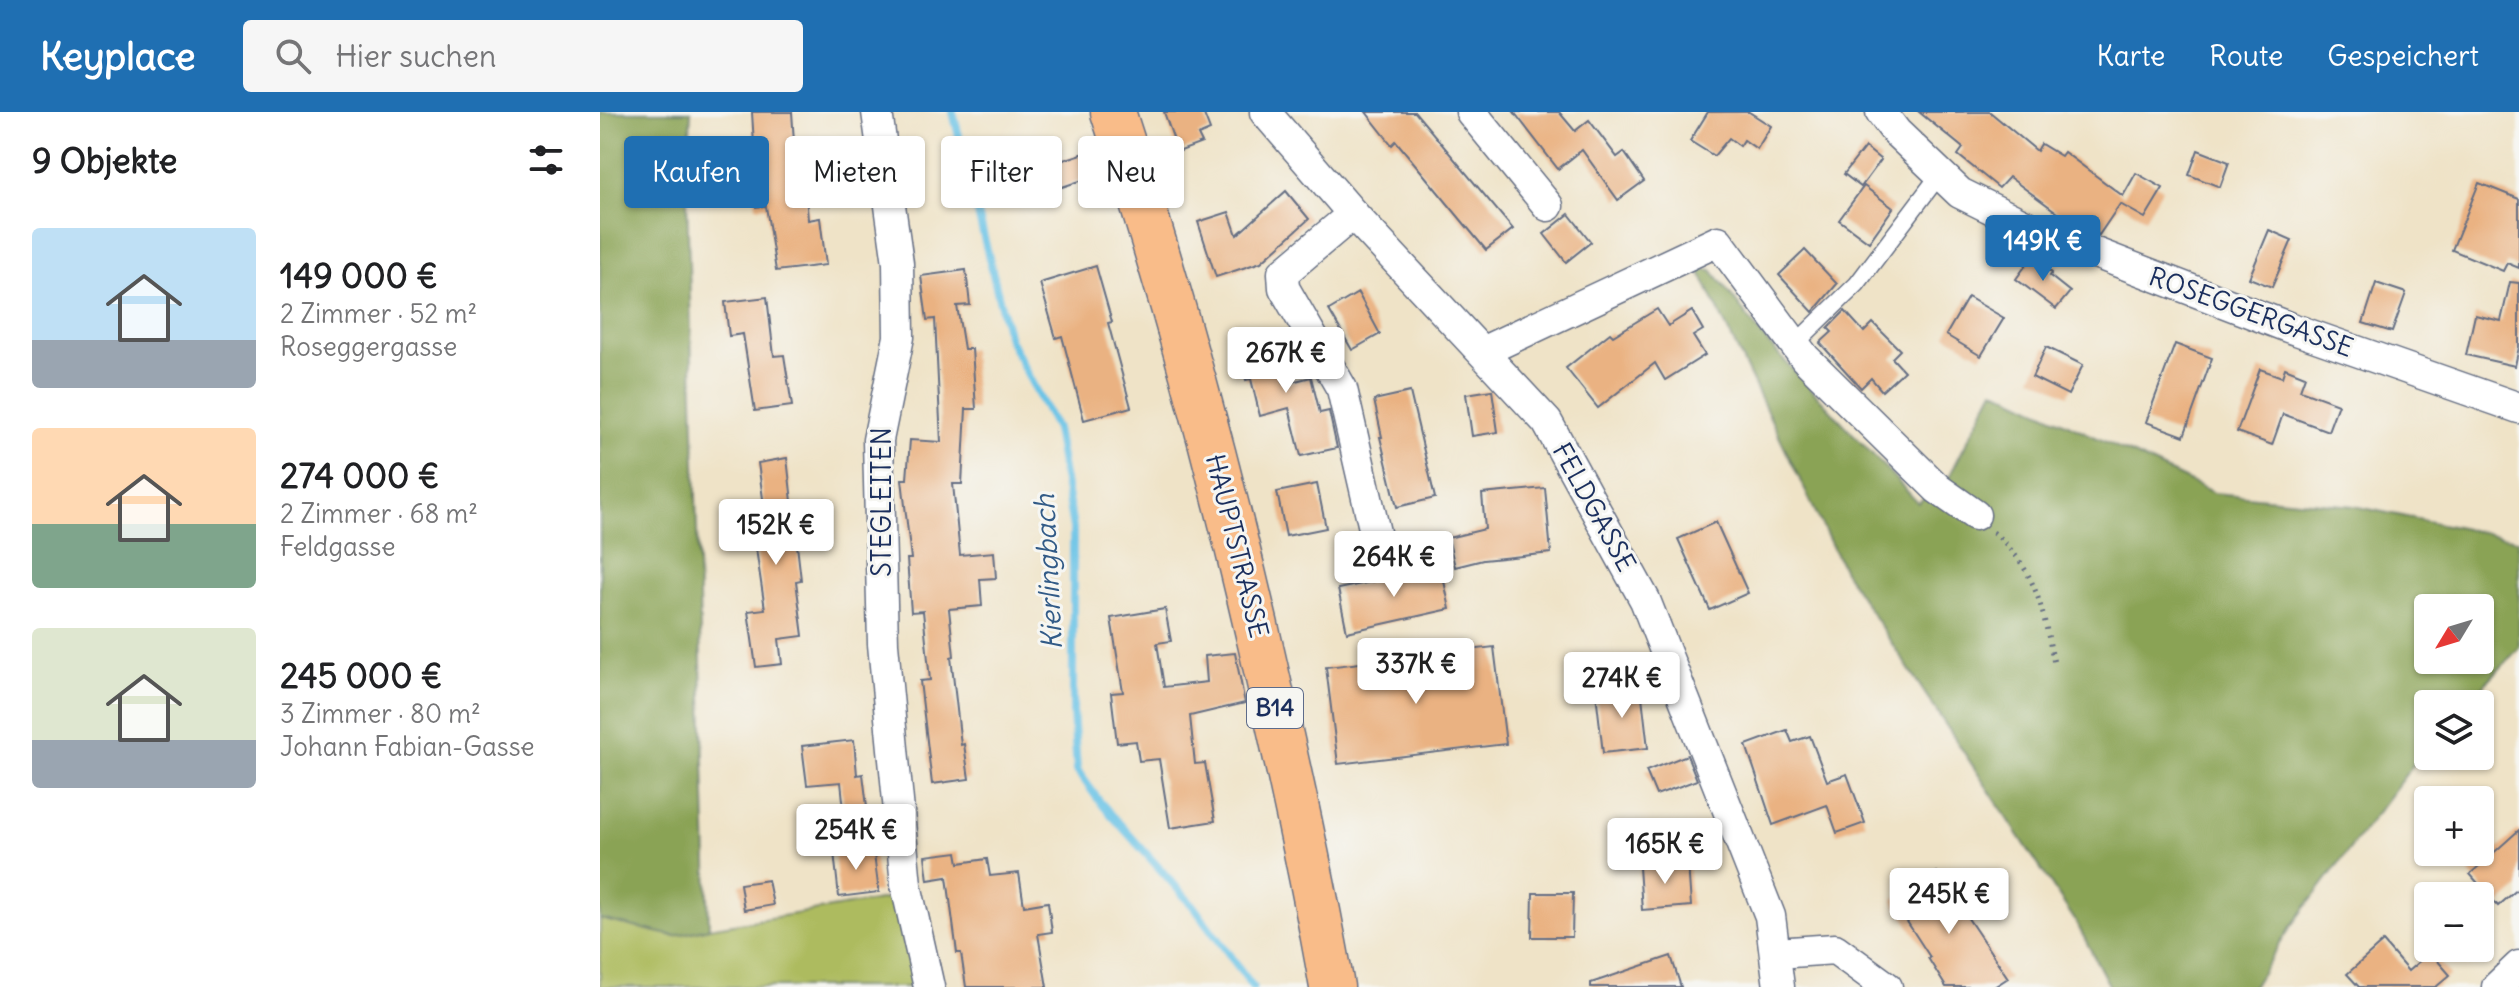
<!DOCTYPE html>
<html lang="de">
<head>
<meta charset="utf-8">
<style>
	body { margin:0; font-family:Delius,sans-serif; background:#f6f6f6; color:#202124; height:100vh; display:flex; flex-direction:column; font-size:30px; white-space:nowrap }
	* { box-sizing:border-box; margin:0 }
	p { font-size:26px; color:#757577 }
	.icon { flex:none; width:44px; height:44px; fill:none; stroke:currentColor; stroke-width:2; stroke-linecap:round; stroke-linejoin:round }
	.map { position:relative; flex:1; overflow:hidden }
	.drawer { display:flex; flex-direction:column; background:#fff; width:600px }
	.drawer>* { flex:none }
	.hud { position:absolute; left:24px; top:24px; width:760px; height:72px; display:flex; gap:16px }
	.needle { width:52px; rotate:232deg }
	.controls { position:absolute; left:1814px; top:482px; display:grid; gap:16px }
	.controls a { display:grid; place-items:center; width:80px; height:80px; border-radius:8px; background:#fff; box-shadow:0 2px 6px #0004; font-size:40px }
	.price { position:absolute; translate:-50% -68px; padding:0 18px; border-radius:8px; background:#fff; color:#222; font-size:26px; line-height:52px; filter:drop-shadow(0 2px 4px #0008) }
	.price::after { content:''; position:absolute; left:50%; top:48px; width:24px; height:18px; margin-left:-12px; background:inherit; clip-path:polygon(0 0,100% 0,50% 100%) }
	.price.on { background:#1f6fb2; color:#fff }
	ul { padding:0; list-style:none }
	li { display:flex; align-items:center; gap:24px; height:200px; padding:0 32px }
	li span { display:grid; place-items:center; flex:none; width:224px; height:160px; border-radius:8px; color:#555 }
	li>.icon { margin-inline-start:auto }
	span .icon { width:96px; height:96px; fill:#fffc; stroke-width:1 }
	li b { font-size:34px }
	h2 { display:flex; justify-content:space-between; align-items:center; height:96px; padding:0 32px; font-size:34px }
	.chip { padding:0 28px; border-radius:8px; background:#fff; box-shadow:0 2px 6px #0004; font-size:28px; line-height:72px }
	.chip.on { background:#1f6fb2; color:#fff }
	header { display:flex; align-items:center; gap:48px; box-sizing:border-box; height:112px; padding:0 40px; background:#1f6fb2; color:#fff }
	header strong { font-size:38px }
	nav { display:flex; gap:44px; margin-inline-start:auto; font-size:28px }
	.search { width:560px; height:72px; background:#f6f6f6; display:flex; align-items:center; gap:20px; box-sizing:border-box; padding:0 28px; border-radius:8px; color:#757577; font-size:30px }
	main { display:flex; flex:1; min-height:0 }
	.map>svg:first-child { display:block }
	.green { fill:#adbb5e; stroke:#64755e; stroke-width:2 }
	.forest { fill:#8aa355; stroke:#52695a; stroke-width:2; fill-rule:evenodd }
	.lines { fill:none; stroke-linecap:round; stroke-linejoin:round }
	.stream { stroke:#69c3e6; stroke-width:8 }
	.building { fill:#eab282 }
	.service-casing { stroke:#656e83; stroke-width:19 }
	.minor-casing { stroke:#656e83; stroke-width:33 }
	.primary-casing { stroke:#656e83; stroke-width:47 }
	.path { stroke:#656e83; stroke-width:5; stroke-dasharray:2 6; stroke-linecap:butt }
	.service { stroke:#fff; stroke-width:16 }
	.minor { stroke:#fff; stroke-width:30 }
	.primary { stroke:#f9bc89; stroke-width:44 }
	.labels { text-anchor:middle; stroke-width:6; stroke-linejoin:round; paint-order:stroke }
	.shield { fill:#f6f6f2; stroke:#5d6b8a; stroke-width:2 }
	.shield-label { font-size:24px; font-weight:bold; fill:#1b2f5e }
	.street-label { font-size:26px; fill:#1b2f5e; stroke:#f6f6f2 }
	.water-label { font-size:28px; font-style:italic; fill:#325b87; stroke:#f6f6f2 }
</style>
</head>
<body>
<header>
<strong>Keyplace</strong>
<div class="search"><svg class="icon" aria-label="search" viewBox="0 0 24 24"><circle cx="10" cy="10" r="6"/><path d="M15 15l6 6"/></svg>Hier suchen</div>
<nav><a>Karte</a><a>Route</a><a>Gespeichert</a></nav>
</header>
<main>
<section class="drawer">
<h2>9 Objekte<svg class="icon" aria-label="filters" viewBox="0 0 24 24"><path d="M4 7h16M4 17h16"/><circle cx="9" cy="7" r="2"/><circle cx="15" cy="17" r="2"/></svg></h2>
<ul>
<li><span style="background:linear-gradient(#bfe0f5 70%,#9aa5b1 0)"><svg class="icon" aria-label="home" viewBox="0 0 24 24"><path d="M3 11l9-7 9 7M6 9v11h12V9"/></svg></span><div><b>149 000 €</b><p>2 Zimmer · 52 m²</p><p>Roseggergasse</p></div></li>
<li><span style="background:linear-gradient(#ffd9b3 60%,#7fa58c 0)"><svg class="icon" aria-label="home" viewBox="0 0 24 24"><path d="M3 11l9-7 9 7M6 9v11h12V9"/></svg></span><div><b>274 000 €</b><p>2 Zimmer · 68 m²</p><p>Feldgasse</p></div></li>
<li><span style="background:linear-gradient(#dfe7d0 70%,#9aa5b1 0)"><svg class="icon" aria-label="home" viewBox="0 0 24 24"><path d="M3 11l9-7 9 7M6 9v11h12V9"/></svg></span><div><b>245 000 €</b><p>3 Zimmer · 80 m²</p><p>Johann Fabian-Gasse</p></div></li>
</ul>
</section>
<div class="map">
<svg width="1919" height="875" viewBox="0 0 1919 875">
	<rect width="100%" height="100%" fill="#f6f6f2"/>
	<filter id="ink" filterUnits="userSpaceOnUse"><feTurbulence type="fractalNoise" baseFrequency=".0125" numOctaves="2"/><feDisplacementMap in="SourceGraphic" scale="16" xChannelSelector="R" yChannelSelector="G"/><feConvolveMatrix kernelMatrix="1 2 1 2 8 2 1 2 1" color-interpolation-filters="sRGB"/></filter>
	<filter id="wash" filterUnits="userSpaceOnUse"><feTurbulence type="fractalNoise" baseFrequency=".006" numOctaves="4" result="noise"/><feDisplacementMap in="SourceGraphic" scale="32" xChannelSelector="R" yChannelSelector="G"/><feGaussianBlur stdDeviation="1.8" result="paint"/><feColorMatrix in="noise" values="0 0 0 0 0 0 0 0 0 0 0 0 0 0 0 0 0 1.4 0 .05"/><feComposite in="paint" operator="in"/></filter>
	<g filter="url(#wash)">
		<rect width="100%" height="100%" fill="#efe3c7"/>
		<!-- green -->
		<path class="green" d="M292,786L316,875H0V807L74,824L109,816Z"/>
		<!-- forest -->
		<g class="forest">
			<path d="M0,0H91L87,85L109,816L74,824L0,807Z"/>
			<path d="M1098,156L1112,158L1166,229L1318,391L1349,365L1394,277L1614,381L1754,394L1919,428V536L1866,592H1828V633L1690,816L1653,875H1510L1476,810L1244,459ZM1828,496H1880V548H1828Z"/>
		</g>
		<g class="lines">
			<!-- stream -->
			<path class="stream" d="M353,0L409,227L456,317L473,416V600L477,658L500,690L594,795L653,875"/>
		</g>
		<g id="blocks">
			<!-- building -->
			<g class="building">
				<path d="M152,0H192L195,45H203L208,108L220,106L226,153L176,159L166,94L156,95L152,49H155Z"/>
				<path d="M564,0H603L610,18L598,23L602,31L578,40Z"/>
				<path d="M766,0H815L913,117L886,138L796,29L792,33Z"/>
				<path d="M914,0H959L975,19L989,8L1017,45L1024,40L1044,69L1018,88L982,38L958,57Z"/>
				<path d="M1108,0H1149L1171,14L1157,37L1144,28L1140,34L1129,26L1114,44L1090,29Z"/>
				<path d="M1319,0H1390L1437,39L1441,32L1461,44L1464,40L1523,84L1536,61L1563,76L1545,106L1520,92L1499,123L1472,105L1469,109L1409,65L1399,76L1358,43L1363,36Z"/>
				<path d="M1265,35L1281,48L1261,75L1244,62Z"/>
				<path d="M1598,38L1629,50L1620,75L1589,63Z"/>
				<path d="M488,40L495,64L456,77L448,53Z"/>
				<path d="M1879,71L1919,87V156L1907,151L1903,159L1852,138Z"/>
				<path d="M1264,74L1293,96L1269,130L1239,108Z"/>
				<path d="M686,79L709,107L661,150L616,165L598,110L629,100L637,123Z"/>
				<path d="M969,102L991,130L966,150L944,122Z"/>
				<path d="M1669,118L1692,128L1672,175L1649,166Z"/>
				<path d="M1205,138L1237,172L1213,200L1179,163Z"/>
				<path d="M1432,145L1452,161L1450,164L1470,180L1456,197L1416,167Z"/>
				<path d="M496,154L512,210L508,211L531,295L484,308L462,224L456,226L440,171Z"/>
				<path d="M366,158L370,193L357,194L364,237H372L376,297H366L362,372H353L360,443L394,440L396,466L380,467L382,494L349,497L354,544L351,545L361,633L364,632L369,667L332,672L320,569L330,568L323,499L311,500L307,447H311L302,367H307L310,328L341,330L335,207L327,208L321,164Z"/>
				<path d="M1910,170L1919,171V235L1915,254L1866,243L1875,203L1901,209Z"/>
				<path d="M1776,171L1806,181L1792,220L1763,211Z"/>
				<path d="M758,181L780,222L752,238L729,198Z"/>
				<path d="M167,185L174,244L184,243L192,294L155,299L143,222L129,224L125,190Z"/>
				<path d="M1368,185L1404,206L1381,244L1346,223Z"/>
				<path d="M1057,197L1068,214L1092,199L1103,218L1093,224L1105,243L1065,268L1055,251L998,296L966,256L1010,221L1013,224Z"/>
				<path d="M1245,199L1264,220L1273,211L1300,238L1292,246L1304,259L1282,279L1271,266L1261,276L1220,231L1232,220L1228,216Z"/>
				<path d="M673,221L684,272L711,265L720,301L729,299L737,336L701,344L689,296L660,304L651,267L646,268L637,229Z"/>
				<path d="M1575,232L1612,246L1584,324L1546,310Z"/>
				<path d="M1446,235L1483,253L1468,283L1432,265Z"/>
				<path d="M1685,256L1705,264L1700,278L1738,292L1728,319L1683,302L1672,333L1637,320L1660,257L1682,265Z"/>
				<path d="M892,278L898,320L872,324L866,282Z"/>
				<path d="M810,280L835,386L797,395L780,325H782L774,288Z"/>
				<path d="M187,346L201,468L196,469L203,524L179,527L182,552L156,555L148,499L165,497L152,410L166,408L158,351Z"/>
				<path d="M717,372L726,416L686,424L677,380Z"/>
				<path d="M945,376L951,441L883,448L855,455L848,426L885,417L882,382Z"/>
				<path d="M1116,410L1148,481L1110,498L1078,427Z"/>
				<path d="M841,455L850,497L747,520L738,477Z"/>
				<path d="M565,497L571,529L557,531L564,575L607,570L605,544L635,541L645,591L590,604L595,652L605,651L615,709L570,716L559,647L539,649L536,629L517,631L511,581L523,580L511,506Z"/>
				<path d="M894,535L906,632L738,652L726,555Z"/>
				<path d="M1041,576L1048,636L1003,641L996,581Z"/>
				<path d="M1187,618L1192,630L1210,624L1227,669L1247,662L1265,711L1237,721L1227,693L1173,713L1146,633Z"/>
				<path d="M254,628L257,663L263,662L267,695L244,698L241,670L207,673L202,634Z"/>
				<path d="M1087,643L1097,668L1056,683L1046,659Z"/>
				<path d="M1919,718V776L1898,794L1870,762Z"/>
				<path d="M273,735L279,780L239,785L234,740Z"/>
				<path d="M357,740L359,751L387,747L390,764L419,761L424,794L448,790L452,820L438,822L447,875H366L361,841H357L347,765L328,768L325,744Z"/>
				<path d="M1088,751L1091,794L1042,798L1039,755Z"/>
				<path d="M1337,760L1408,866L1394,875H1346L1328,846L1330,845L1293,788Z"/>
				<path d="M168,768L173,793L144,798L140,772Z"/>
				<path d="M933,781H973L972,825H932Z"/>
				<path d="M1783,830L1808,859L1830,840L1850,863L1836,875H1759L1747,862Z"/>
				<path d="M1071,844L1081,875H991V871Z"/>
			</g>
		</g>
	</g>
	<g filter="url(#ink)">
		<use href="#blocks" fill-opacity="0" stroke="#656e83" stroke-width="2"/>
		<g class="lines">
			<defs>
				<path id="service" d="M1195,232L1257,172L1340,62"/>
				<g id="minor">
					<path d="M277,0L298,151L299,225L278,328L283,532L306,773L329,875"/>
					<path d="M665,0L753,102L947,310L1045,488L1170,804L1179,875"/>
					<path d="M871,0L948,94"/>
					<path d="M1281,0L1296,20L1360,81L1433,117L1688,215L1919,296"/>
					<path d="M753,102L683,161L684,176L742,277L779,438"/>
					<path d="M884,239L1118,129L1205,246L1338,377L1375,403"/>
					<path d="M1176,841L1235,837L1287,875"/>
					<path d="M1897,875L1919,854"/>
				</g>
				<path id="primary" d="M513,0C576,192 628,387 672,584C694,681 715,777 732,875"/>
			</defs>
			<!-- service casing -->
			<use href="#service" class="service-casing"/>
			<!-- minor casing -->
			<use href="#minor" class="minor-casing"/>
			<!-- primary casing -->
			<use href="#primary" class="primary-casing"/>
			<!-- path -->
			<path class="path" d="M1393,420C1438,459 1442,497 1454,551"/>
			<!-- service -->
			<use href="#service" class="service"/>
			<!-- minor -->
			<use href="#minor" class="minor"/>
			<!-- primary -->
			<use href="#primary" class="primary"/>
		</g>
	</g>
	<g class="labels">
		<!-- shield labels -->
		<rect class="shield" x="647" y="576" width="56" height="40" rx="6"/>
		<g class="shield-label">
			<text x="675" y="604">B14</text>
		</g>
		<!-- street labels -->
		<g class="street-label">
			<text transform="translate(1651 200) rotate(20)" y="9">ROSEGGERGASSE</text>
			<text transform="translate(282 390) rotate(-90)" y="9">STEGLEITEN</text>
			<text transform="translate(994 395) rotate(61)" y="9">FELDGASSE</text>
			<text transform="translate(637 434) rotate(76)" y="9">HAUPTSTRASSE</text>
		</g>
		<!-- water labels -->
		<g class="water-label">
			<text transform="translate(448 460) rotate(-93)" y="10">Kierlingbach</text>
		</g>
	</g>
</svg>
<div class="controls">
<a><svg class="needle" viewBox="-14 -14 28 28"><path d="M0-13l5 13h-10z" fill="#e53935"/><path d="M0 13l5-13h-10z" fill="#757577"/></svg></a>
<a><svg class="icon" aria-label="layers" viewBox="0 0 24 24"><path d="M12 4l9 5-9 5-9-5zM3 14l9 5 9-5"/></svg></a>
<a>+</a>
<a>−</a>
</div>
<b class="price on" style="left:1443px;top:171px">149K €</b>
<b class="price" style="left:686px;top:283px">267K €</b>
<b class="price" style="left:176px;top:455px">152K €</b>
<b class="price" style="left:794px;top:487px">264K €</b>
<b class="price" style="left:816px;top:594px">337K €</b>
<b class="price" style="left:1022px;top:608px">274K €</b>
<b class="price" style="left:256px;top:760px">254K €</b>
<b class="price" style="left:1065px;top:774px">165K €</b>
<b class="price" style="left:1349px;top:824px">245K €</b>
<div class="hud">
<a class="chip on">Kaufen</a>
<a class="chip">Mieten</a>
<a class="chip">Filter</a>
<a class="chip">Neu</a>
</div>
</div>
</main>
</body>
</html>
